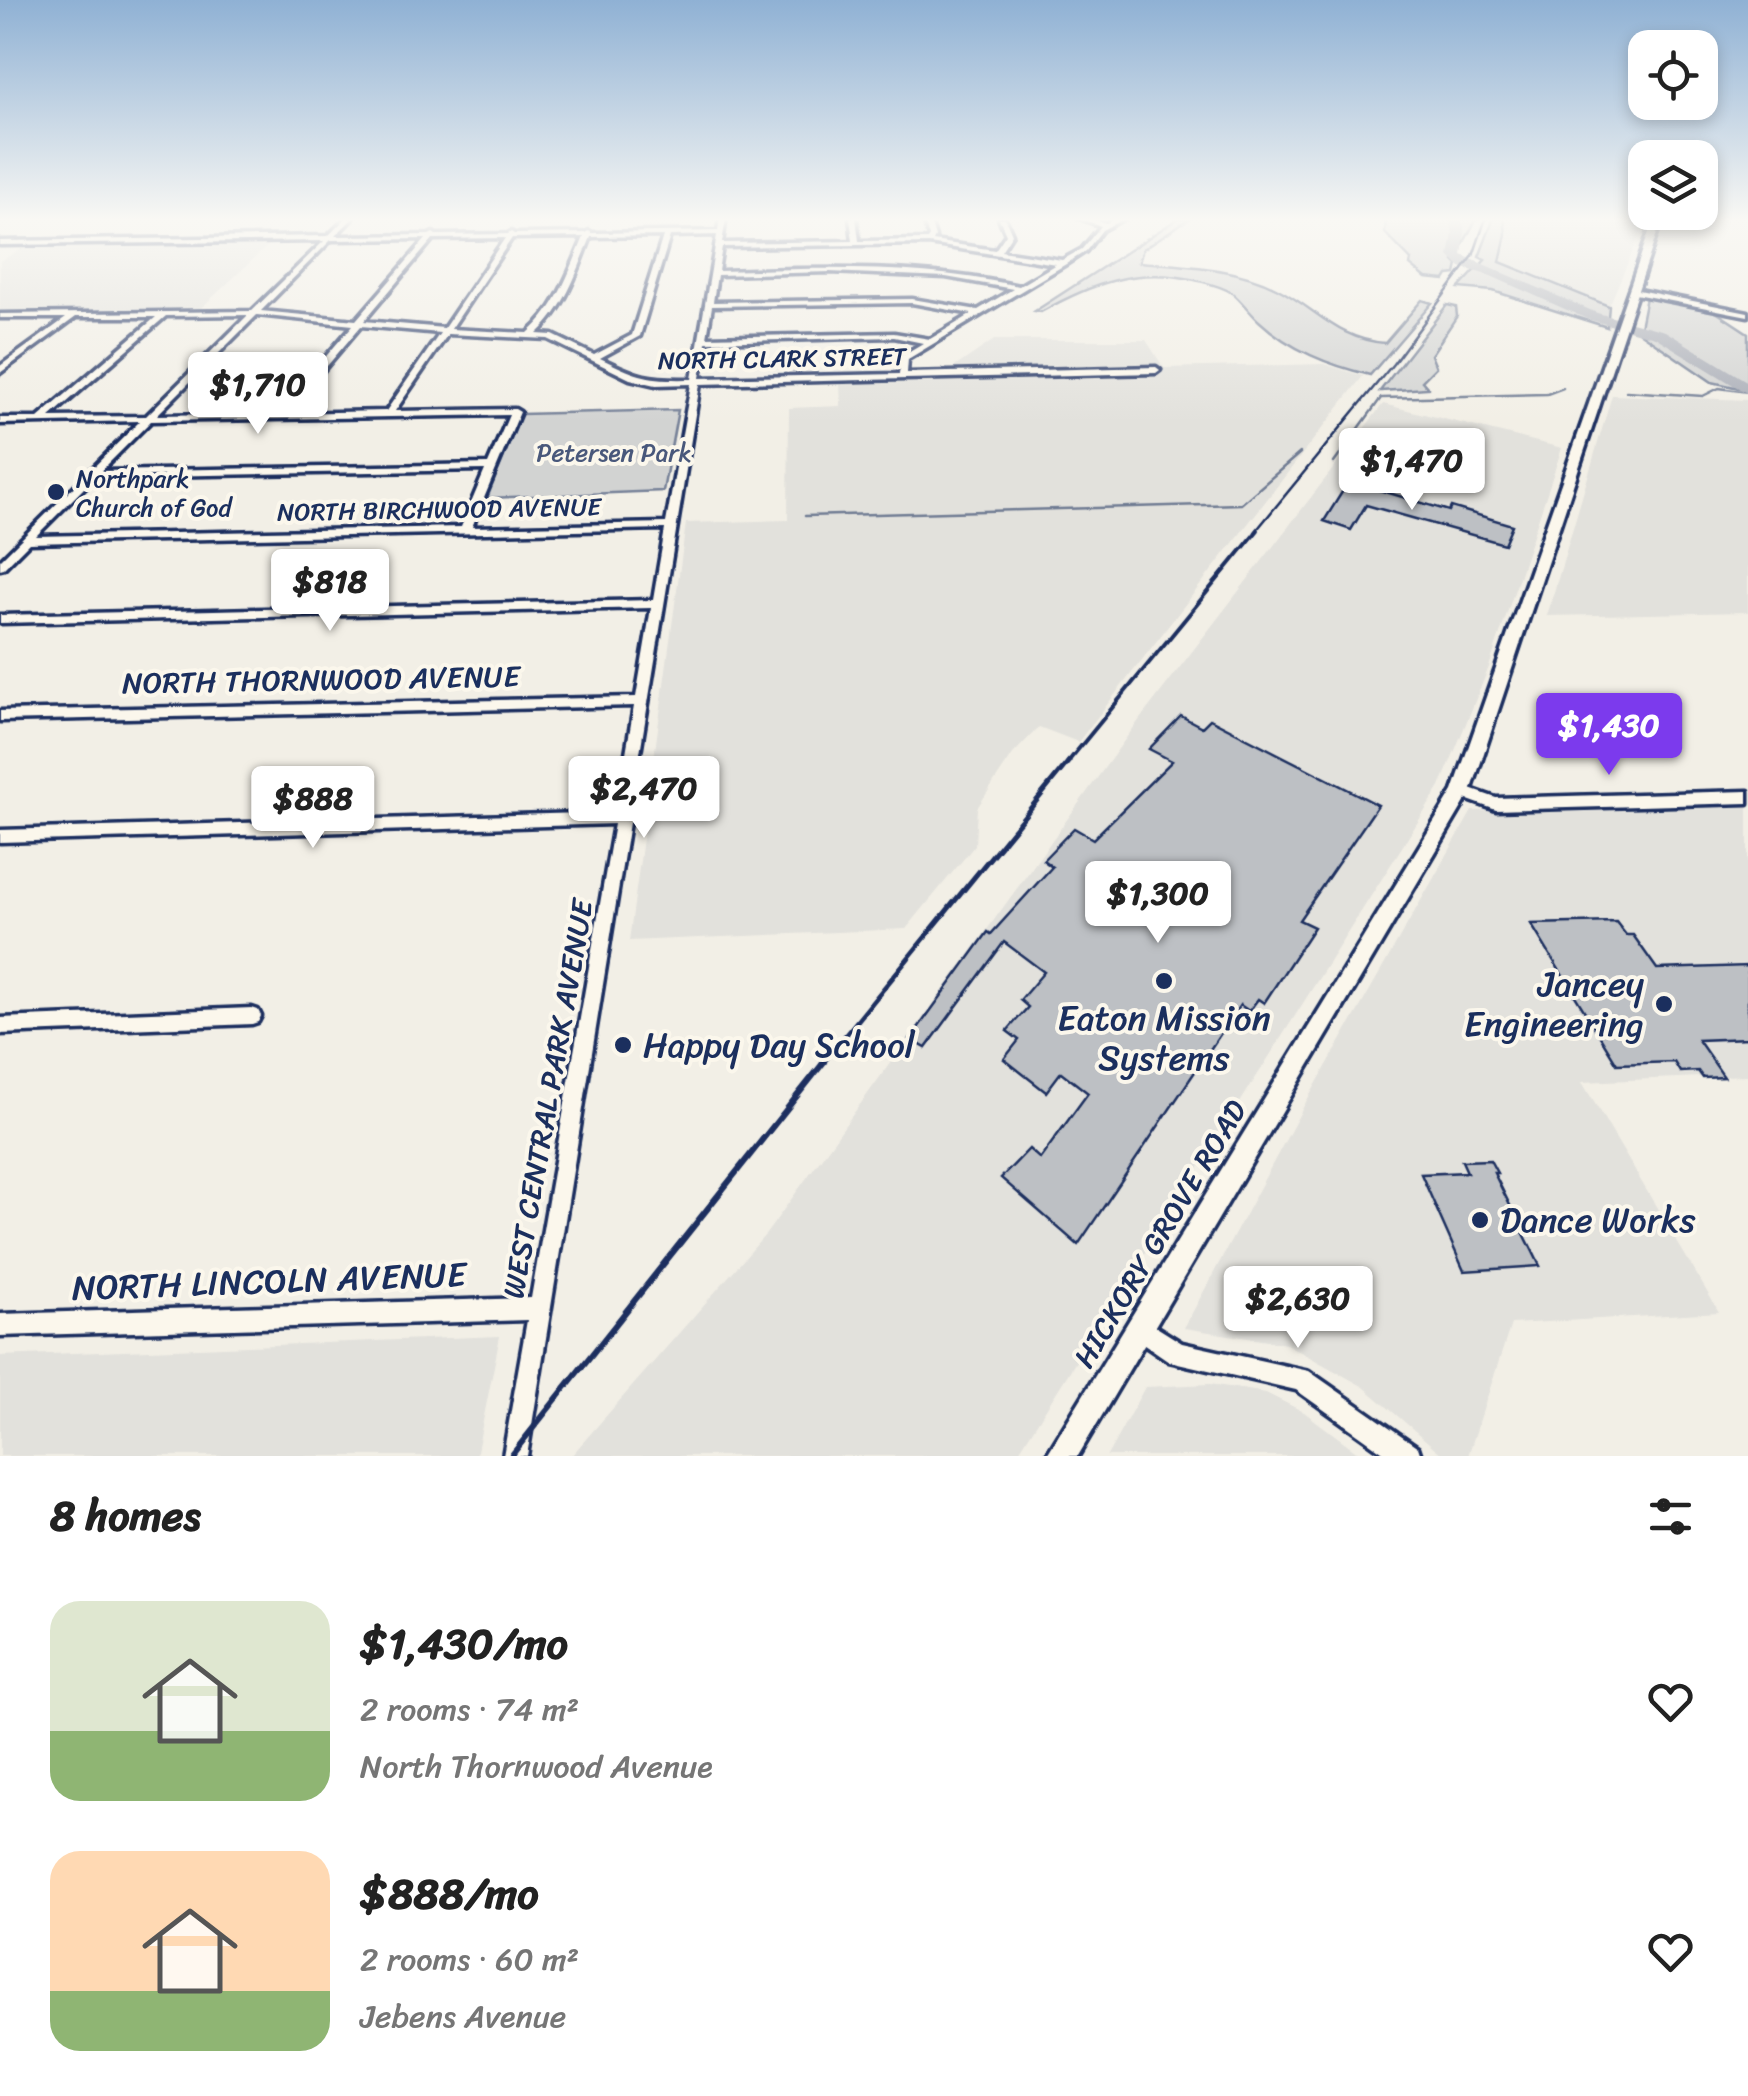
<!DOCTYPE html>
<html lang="en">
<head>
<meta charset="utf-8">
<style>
	body { margin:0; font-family:Sriracha,sans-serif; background:#f6f6f6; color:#222; height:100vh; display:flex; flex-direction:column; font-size:38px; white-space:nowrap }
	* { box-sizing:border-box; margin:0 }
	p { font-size:32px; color:#767676 }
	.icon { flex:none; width:55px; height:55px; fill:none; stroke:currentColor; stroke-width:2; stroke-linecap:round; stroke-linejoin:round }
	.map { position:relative; height:1456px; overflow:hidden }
	.details { display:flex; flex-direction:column; background:#fff; flex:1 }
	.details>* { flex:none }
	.tools { position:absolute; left:1628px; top:30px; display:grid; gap:20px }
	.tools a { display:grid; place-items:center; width:90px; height:90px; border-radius:20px; background:#fff; box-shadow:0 5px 15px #0003; font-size:50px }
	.price { position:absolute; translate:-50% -85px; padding:0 22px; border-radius:10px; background:#fff; color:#222; font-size:32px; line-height:65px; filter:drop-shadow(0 2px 5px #0008) }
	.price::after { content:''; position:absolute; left:50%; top:60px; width:30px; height:22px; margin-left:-15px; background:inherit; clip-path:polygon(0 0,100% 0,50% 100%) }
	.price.active { background:#7c3aed; color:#fff }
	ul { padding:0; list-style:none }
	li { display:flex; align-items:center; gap:30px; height:250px; padding:0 50px }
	li span { display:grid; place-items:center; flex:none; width:280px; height:200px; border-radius:30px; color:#555 }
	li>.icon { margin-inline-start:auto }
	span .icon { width:120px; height:120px; fill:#fffc; stroke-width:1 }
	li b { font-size:42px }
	h2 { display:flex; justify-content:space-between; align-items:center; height:120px; padding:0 50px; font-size:42px }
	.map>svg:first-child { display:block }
	.built { fill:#e2e1dc }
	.green { fill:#d2d3d2; stroke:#768198; stroke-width:2.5 }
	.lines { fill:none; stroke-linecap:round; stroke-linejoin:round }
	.stream { stroke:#707b93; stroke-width:2.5 }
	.river { fill:#a9adb7; fill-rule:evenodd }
	.building { fill:#bdc0c4; stroke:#1b2f5e; stroke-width:2.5 }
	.minor-casing { stroke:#1b2f5e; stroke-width:7 }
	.major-casing { stroke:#1b2f5e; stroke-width:7 }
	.minor { fill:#fbf7ec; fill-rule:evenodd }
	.major { fill:#fbf7ec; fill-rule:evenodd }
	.rail-far3 { stroke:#1b2f5e; stroke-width:2.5 }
	.rail-far2 { stroke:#1b2f5e; stroke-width:4 }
	.rail-far1 { stroke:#1b2f5e; stroke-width:5 }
	.rail { stroke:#1b2f5e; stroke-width:6 }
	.poi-dot { fill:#1b2f5e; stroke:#fbf7ec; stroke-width:4 }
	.labels { text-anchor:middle; stroke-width:8; stroke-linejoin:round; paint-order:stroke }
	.far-street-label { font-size:25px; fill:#1b2f5e; stroke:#fbf7ec }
	.far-park-label { font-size:25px; fill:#49587b; stroke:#fbf7ec }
	.far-poi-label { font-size:25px; fill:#1b2f5e; stroke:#fbf7ec; text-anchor:start }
	.street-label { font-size:30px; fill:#1b2f5e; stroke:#fbf7ec }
	.near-poi-label { font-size:35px; fill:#1b2f5e; stroke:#fbf7ec; text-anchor:start }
	.near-street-label { font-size:35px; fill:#1b2f5e; stroke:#fbf7ec }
</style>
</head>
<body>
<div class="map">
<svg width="1748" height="1456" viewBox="0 0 1748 1456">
	<rect width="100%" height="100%" fill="#f2efe6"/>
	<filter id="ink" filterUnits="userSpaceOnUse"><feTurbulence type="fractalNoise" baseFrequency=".01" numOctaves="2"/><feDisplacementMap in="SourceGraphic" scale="20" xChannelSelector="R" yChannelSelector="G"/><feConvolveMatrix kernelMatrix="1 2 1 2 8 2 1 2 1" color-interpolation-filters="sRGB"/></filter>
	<g filter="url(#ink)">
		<!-- built -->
		<g class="built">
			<path d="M1505,218H1647L1609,306L1487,257Z"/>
			<path d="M274,240L200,309L0,312V261L29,245Z"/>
			<path d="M994,340H1146L1164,368L1324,364L1363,376L1078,742L1039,727L1013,754L977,808L975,845L906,929L629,941L686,523L788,520L789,408L841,406L840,383L937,379Z"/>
			<path d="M1612,395L1748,400V612L1547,616Z"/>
			<path d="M1383,404L1562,448L1489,667L1440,787L1016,1456H571L766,1234L1140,719Z"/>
			<path d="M1748,802V1075L1582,1082L1719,1312L1511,1324L1468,1456H1444L1364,1387L1286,1344L1184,1328L1306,1102L1472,811Z"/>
			<path d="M500,1336L476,1456H0V1356Z"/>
			<path d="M1210,1384L1266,1393L1304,1412L1363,1456H1107L1145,1387Z"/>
		</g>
		<!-- green -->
		<g class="green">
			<path d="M1179,218H1190L1143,249L1139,262C1184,266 1235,267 1276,288C1316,308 1338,340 1385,343L1422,300L1432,303L1370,375C1329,365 1290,350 1259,321C1250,313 1242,301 1232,293C1222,286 1207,283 1195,280C1137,266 1091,284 1041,312L1035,311Z"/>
			<path d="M1386,218H1477L1454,261L1458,265L1456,274L1448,275L1445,280L1426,278L1410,265L1411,260L1385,233Z"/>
			<path d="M1494,218H1504L1506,234L1500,262L1609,306L1607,327L1493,291L1459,288L1485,260L1479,257Z"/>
			<path d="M1646,297L1716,312L1748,333V386L1713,370L1748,390L1712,382L1639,332Z"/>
			<path d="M1447,305L1456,307L1457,316L1431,355L1436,367L1422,381L1428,388L1380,391Z"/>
			<path d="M678,410L663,491L487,498L521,414Z"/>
		</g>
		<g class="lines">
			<!-- stream -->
			<g class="stream">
				<path d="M1626,391L1703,396L1719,388L1748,392"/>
				<path d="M1334,463L1381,398L1547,394L1563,388"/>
				<path d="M805,516L1241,504L1300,453"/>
			</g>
			<!-- river -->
			<path class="river" d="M1450,218H1462L1465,234L1462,255L1597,313L1665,331L1748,382V394L1655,337L1587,319L1491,276L1460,267L1449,256L1453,234Z"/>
		</g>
		<!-- building -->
		<g class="building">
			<path d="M1349,481L1449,511L1451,507L1512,525L1504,544L1366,505L1351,530L1324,521Z"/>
			<path d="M1181,716L1202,727L1210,719L1378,805L1299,920L1314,927L1264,1003L1258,999L1249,1011L1240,1005L1078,1245L1001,1178L1029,1149L1040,1159L1088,1093L1061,1072L1046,1092L1004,1059L1019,1040L1007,1031L1028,1007L1020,1000L1044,972L1004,942L926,1048L910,1039L988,932L991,934L1052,867L1043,860L1074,828L1093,839L1172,761L1149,749Z"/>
			<path d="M1616,922L1626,935H1633L1657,969L1748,966V1038L1698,1040L1724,1077L1703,1078L1698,1071L1680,1072L1674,1062L1617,1064L1531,924Z"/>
			<path d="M1490,1160L1497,1173H1494L1540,1266L1464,1271L1421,1174L1467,1172L1462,1161Z"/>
		</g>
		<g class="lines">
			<defs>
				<g id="minor">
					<path d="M346,218H353L335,236L429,235L433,233L436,235L508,234L511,232L514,234L586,233L589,231L592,233L718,231L720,218H726L722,243L853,241L850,218H856L859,241L927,240L929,237L923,218H929L935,237L933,241L995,250L1006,234L999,218H1005L1012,234L1001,251L1062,260L1082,249L1101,226L1079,218H1090L1106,223L1116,218H1125L1102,230L1086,251L1066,264L908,359L907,373L1156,367L1160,370L1156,373L700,384L630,814L633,818L629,823L527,1456H503L527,1320L0,1336V1314L531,1298L614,824L0,842V830L616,812L634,706L0,721V711L636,697L651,608L0,623V615L653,600L665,529L29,543L4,568L0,569V560L140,421L0,424V418H38L156,317H76L0,373V366L66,318H0V314L252,311L324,241L0,245V241L328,236ZM717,235L692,379C648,380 639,377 600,358L640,336L670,236ZM663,236L632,335L594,355L553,335L537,334C566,308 577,271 591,237ZM584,237C569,272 558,307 528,333L451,329L512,238ZM505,238L444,328L364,321L433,239ZM426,239L356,320L261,311L331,240ZM929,244L1056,264L1019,286C919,264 819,268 718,271L722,247ZM830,272L946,277L1013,289L978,310L912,299L713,302L717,275ZM912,303L972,314L930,339L894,333L707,337L712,306ZM248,315L146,416L50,417L166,316ZM257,315L353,325L277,413L157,415ZM361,326L440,333L386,411L287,413ZM448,334L548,339L630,379L656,385L691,384L666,523L472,527L520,412L515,409L395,411ZM894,337L923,343L901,356L899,374L700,378L706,342ZM509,415L488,464L101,471L151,421ZM485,470L461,527L36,536L95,477Z"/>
					<path d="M1633,289L1748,312V316L1630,293L1629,291Z"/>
					<path d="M1462,786L1496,798L1748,791V803L1496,810L1457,796L1455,792L1457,788Z"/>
					<path d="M252,1008L258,1010L261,1016L258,1022L252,1024L0,1034V1018Z"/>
					<path d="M1139,1316L1182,1343L1309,1371L1418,1447L1421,1456H1389L1296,1390L1169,1361L1131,1335L1128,1327L1131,1319Z"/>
				</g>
				<path id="major" d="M1654,218H1662L1471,792L1078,1456H1046L1453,791Z"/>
			</defs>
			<!-- minor casing -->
			<use href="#minor" class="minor-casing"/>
			<!-- major casing -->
			<use href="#major" class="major-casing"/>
			<!-- minor -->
			<use href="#minor" class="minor"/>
			<!-- major -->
			<use href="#major" class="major"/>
			<!-- rail-far3 -->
			<path class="rail-far3" d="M1255,532L1393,364L1473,256L1486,218"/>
			<!-- rail-far2 -->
			<path class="rail-far2" d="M1067,763L1258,530"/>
			<!-- rail-far1 -->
			<path class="rail-far1" d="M822,1064L1069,761"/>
			<!-- rail -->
			<path class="rail" d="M511,1456L824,1062"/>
		</g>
	</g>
	<!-- sky -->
	<linearGradient id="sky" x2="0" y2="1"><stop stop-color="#8fb1d4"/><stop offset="0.52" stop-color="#f9f8f4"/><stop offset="1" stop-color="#f9f8f4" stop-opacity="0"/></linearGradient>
	<rect width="1748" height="422" fill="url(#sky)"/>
	<!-- markers -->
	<g class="poi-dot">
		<circle cx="56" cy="492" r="10"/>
		<circle cx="1164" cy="981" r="10"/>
		<circle cx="1664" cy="1004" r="10"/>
		<circle cx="623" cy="1045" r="10"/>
		<circle cx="1480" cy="1220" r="10"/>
	</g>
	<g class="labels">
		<!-- far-street labels -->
		<g class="far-street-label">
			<text transform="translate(782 358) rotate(-1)" y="9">NORTH CLARK STREET</text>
			<text transform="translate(439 509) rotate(-1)" y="9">NORTH BIRCHWOOD AVENUE</text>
		</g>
		<!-- far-park labels -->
		<g class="far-park-label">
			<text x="614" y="461">Petersen Park</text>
		</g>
		<!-- far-poi labels -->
		<g class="far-poi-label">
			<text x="76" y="487">Northpark<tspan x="76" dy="29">Church of God</tspan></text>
		</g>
		<!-- street labels -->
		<g class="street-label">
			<text transform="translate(321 680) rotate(-1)" y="10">NORTH THORNWOOD AVENUE</text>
			<text transform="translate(548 1099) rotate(-80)" y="10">WEST CENTRAL PARK AVENUE</text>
			<text transform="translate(1160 1234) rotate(-59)" y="10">HICKORY GROVE ROAD</text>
		</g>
		<!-- near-poi labels -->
		<g class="near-poi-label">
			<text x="1644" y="996" text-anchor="end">Jancey<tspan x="1644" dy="40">Engineering</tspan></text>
			<text x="1164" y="1030" text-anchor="middle">Eaton Mission<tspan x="1164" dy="40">Systems</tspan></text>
			<text x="643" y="1057">Happy Day School</text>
			<text x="1500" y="1232">Dance Works</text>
		</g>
		<!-- near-street labels -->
		<g class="near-street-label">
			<text transform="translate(269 1281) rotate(-2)" y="12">NORTH LINCOLN AVENUE</text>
		</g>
	</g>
</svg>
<div class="tools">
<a><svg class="icon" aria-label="locate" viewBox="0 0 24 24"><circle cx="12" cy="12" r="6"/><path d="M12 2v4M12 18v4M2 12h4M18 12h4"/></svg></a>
<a><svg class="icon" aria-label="layers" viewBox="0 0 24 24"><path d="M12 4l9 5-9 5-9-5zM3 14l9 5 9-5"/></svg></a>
</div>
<b class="price" style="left:258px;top:437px">$1,710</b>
<b class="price" style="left:1412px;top:513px">$1,470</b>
<b class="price" style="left:330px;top:634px">$818</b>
<b class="price active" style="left:1609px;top:778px">$1,430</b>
<b class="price" style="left:644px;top:841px">$2,470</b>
<b class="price" style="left:313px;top:851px">$888</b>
<b class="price" style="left:1158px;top:946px">$1,300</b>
<b class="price" style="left:1298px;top:1351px">$2,630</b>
</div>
<section class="details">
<h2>8 homes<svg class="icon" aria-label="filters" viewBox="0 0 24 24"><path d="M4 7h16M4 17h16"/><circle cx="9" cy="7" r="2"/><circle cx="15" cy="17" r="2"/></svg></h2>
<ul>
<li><span style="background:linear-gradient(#dfe7d0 65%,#8fb573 0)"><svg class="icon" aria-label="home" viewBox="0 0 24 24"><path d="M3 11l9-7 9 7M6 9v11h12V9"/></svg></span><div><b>$1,430/mo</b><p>2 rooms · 74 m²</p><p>North Thornwood Avenue</p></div><svg class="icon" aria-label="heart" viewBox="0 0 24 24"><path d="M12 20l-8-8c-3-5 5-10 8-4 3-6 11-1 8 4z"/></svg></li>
<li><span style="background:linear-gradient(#ffd9b3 70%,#8fb573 0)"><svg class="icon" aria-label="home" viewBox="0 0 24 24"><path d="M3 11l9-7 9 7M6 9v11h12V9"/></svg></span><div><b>$888/mo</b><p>2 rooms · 60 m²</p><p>Jebens Avenue</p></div><svg class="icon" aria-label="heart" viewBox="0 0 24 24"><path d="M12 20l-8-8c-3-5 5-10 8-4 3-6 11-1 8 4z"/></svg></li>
</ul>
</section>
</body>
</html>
